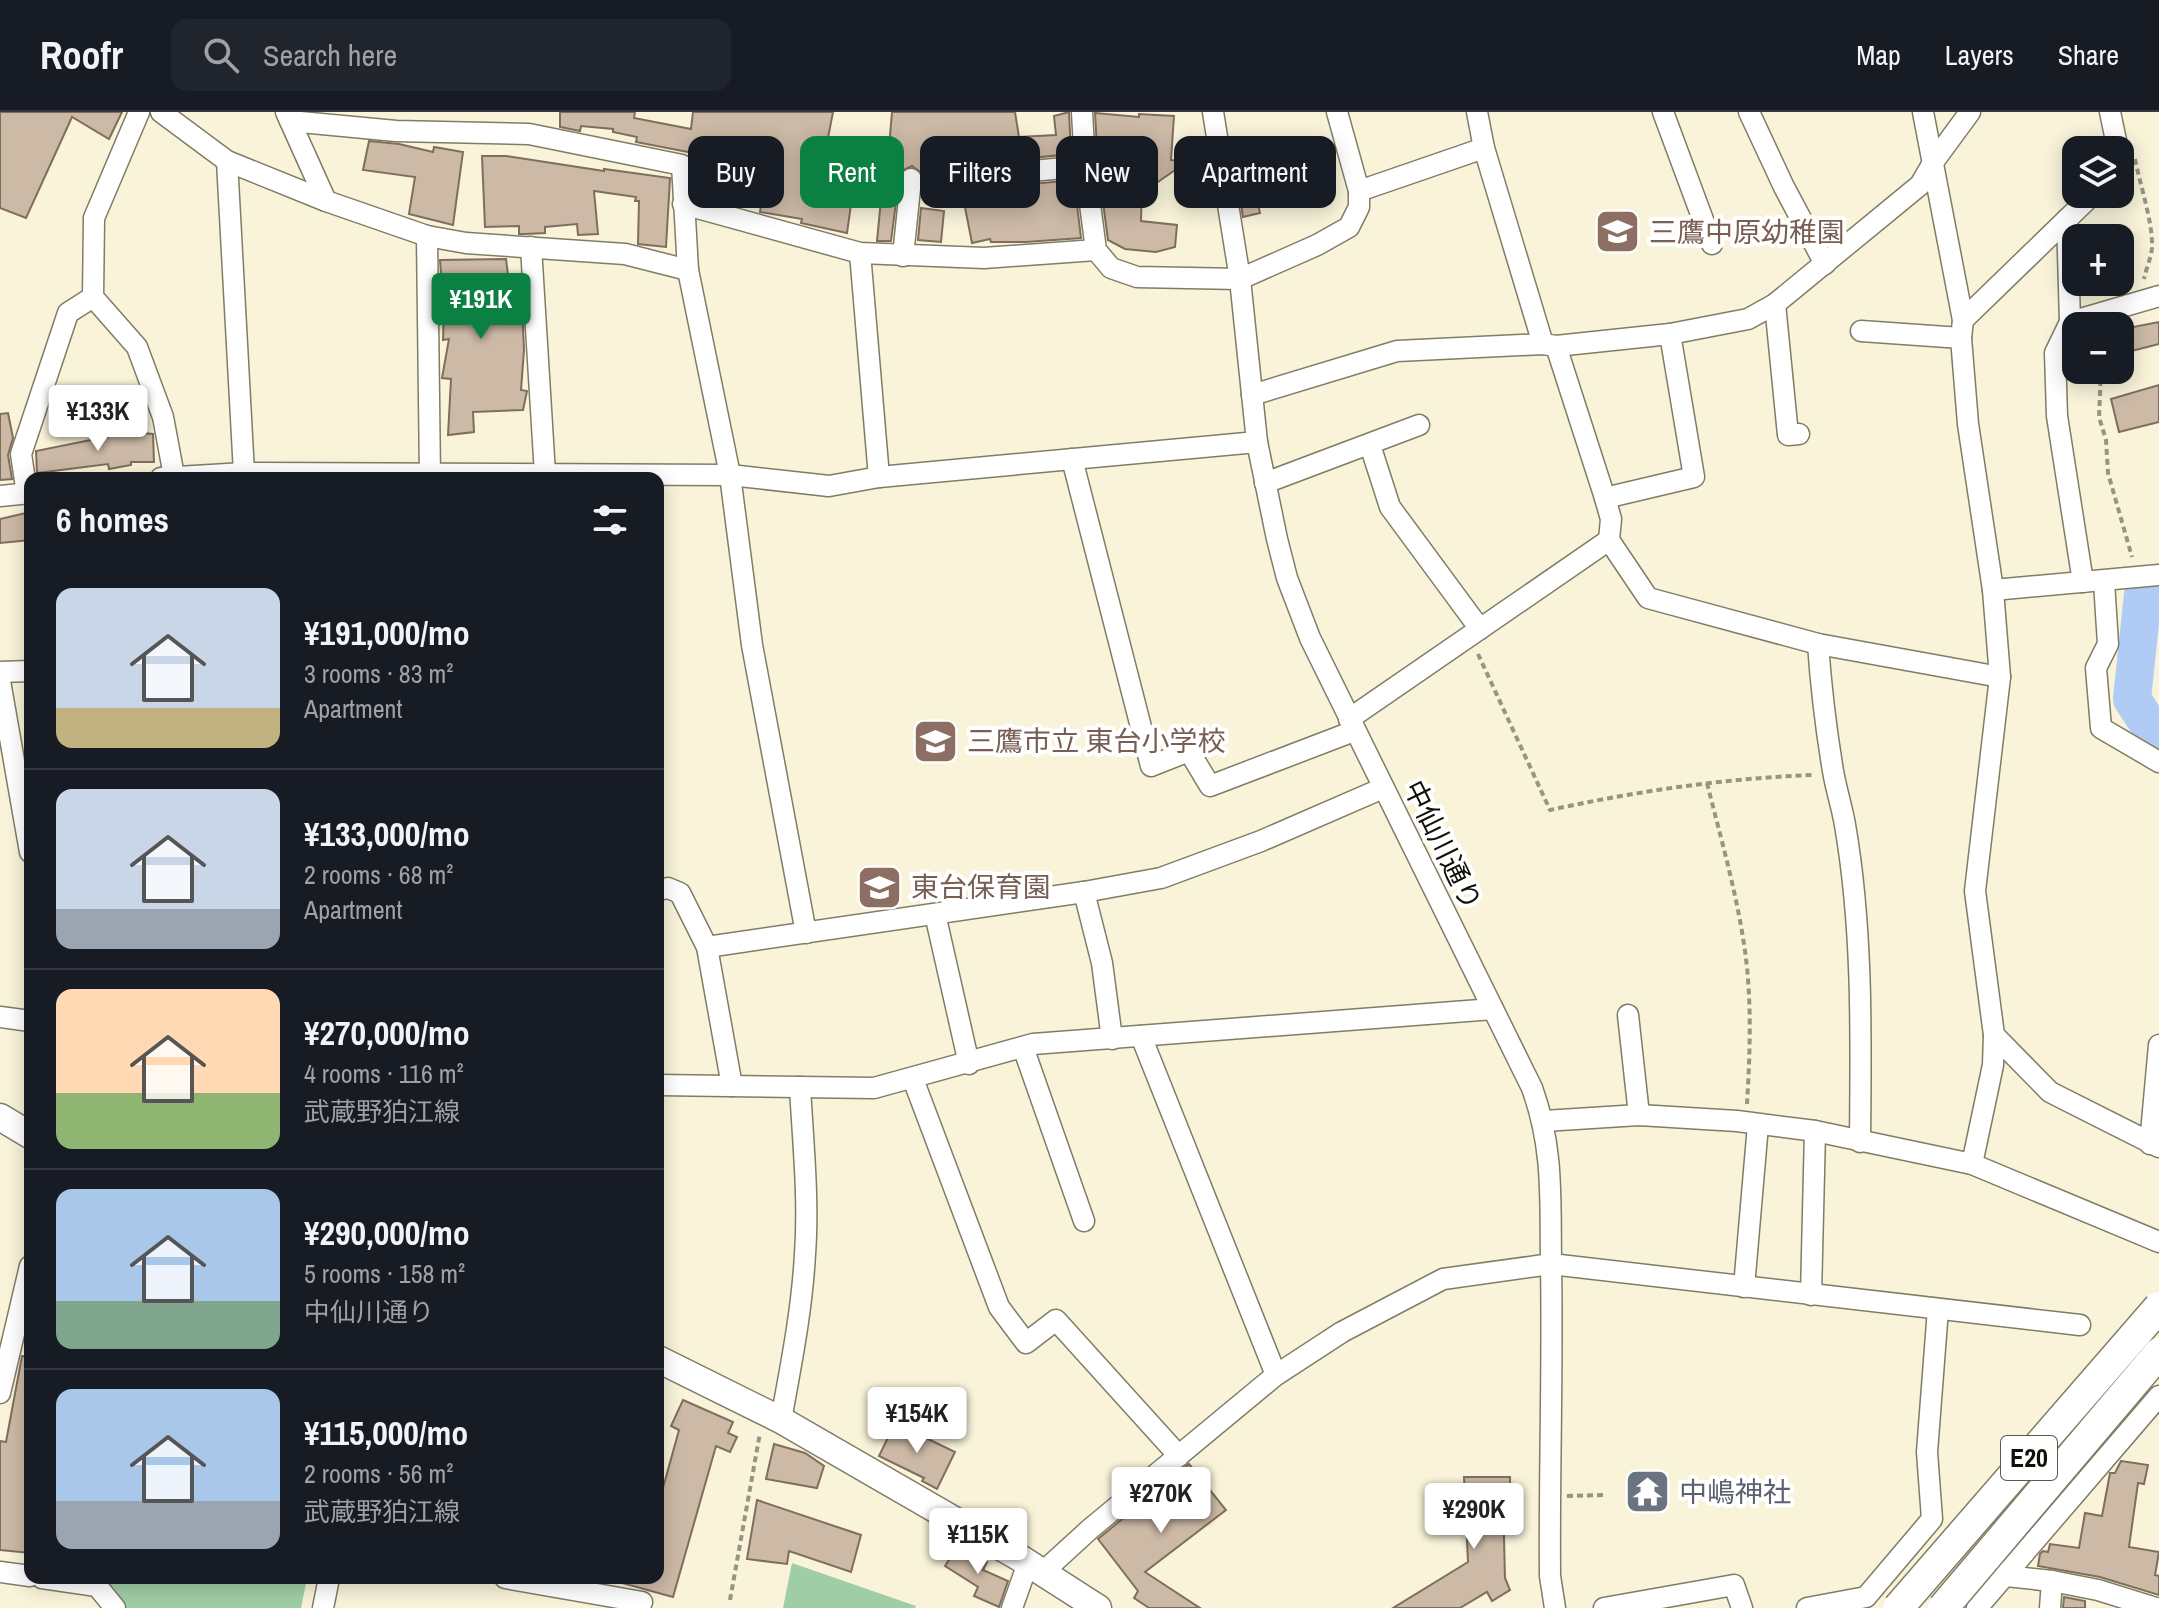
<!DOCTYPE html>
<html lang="en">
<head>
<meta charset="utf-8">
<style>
	body { margin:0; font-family:"Archivo Narrow","Noto Sans JP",sans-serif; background:#20242c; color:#f1f3f6; height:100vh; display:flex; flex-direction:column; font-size:30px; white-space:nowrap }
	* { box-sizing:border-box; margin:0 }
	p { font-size:26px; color:#9ea1a6 }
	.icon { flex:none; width:44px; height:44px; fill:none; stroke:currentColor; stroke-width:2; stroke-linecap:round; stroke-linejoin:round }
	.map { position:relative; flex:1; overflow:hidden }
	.sheet { position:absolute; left:24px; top:360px; width:640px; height:1112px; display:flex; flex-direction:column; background:#171b24; border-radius:16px; box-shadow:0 4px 20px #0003 }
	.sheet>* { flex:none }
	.hud { position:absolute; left:688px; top:24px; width:760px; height:72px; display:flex; gap:16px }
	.buttons { position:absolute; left:2062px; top:24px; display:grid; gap:16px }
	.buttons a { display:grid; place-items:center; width:72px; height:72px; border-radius:16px; background:#171b24; box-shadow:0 4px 20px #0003; font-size:40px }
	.price { position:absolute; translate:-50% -68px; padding:0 18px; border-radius:8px; background:#fff; color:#222; font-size:26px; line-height:52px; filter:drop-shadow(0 2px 4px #0008) }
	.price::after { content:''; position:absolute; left:50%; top:48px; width:24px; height:18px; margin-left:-12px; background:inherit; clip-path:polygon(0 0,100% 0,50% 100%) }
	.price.active { background:#0b8043; color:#fff }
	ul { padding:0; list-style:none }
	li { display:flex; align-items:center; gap:24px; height:200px; padding:0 32px }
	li+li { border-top:2px solid #363941 }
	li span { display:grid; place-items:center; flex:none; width:224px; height:160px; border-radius:16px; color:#555 }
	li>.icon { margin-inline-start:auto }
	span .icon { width:96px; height:96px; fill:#fffc; stroke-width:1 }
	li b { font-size:34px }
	h2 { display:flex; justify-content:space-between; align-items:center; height:96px; padding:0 32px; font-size:34px }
	.pill { padding:0 28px; border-radius:16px; background:#171b24; box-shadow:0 4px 20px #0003; font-size:28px; line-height:72px }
	.pill.active { background:#0b8043; color:#fff }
	header { display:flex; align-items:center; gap:48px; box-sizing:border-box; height:112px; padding:0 40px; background:#171b24; border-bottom:2px solid #363941 }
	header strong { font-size:38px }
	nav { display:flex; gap:44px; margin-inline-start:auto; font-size:28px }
	.search { width:560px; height:72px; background:#20242c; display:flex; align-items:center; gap:20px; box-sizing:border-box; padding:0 28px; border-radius:16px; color:#9ea1a6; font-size:30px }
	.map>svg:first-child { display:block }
	.green { fill:#9fcea6 }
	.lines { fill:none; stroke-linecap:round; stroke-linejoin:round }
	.river { stroke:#b1ccf4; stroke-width:38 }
	.building { fill:#ccb9a6; stroke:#806e5d; stroke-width:2 }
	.minor-casing { stroke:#807c65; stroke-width:23 }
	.major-casing { stroke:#807c65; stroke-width:29 }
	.path { stroke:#989482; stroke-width:4; stroke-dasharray:6 4; stroke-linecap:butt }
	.minor { stroke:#fff; stroke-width:20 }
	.major { stroke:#fff; stroke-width:26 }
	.highway-bridge-casing { stroke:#807c65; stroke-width:33; stroke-linecap:butt }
	.highway-bridge { stroke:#fff; stroke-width:30 }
	.labels { text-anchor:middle; stroke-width:8; stroke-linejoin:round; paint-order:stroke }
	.shield { fill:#fff; stroke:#585751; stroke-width:2 }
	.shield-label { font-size:26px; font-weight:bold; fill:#110f07 }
	.education-label { font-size:28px; fill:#785e54; stroke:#fff; text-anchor:start }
	.street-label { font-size:28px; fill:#110f07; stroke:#fff }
	.worship-label { font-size:28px; fill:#5b616d; stroke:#fff; text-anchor:start }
</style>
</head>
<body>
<header>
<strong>Roofr</strong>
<div class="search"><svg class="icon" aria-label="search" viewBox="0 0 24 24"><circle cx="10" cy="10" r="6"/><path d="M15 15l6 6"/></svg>Search here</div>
<nav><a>Map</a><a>Layers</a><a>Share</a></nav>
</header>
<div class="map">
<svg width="2159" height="1496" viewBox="0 0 2159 1496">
	<rect width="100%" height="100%" fill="#f8f3d9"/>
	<!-- green -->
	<g class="green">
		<path d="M792,1451L916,1494L915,1496H783Z"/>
		<path d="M109,1466H307L301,1496H125L107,1471Z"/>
	</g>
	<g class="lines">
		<!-- river -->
		<path class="river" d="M2143,482L2132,587L2145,607L2159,618"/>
	</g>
	<!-- building -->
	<g class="building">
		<path d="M0,0H122L109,27L72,5L26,106L0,96Z"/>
		<path d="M560,0H635L634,6L691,17L693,0H833L823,52L856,57L847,121L801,111L802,107L760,100L766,55L636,30L637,25L613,20V17L581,14L580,19L560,15Z"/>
		<path d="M892,0H1015L1019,25L1056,23L1054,4L1069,0L1071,42L1010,48H973L974,51L962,54L958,58L950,26L947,61L923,62L912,54L900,60L891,129H877L885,46L888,47Z"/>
		<path d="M1095,1L1139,5V2L1174,4L1171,48L1188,49L1152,74L1142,73L1141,109L1177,113L1175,135L1156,140L1125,137L1108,128L1098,53Z"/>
		<path d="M369,29L399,32L433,40L434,35L463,40L453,113L409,102L415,65L363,58Z"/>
		<path d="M482,44H506L604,59V57L670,66L666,135L638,132L639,89H635L636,85L594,79L598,122L578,123L577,112L545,115V121L525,122H519V114L485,115Z"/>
		<path d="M1249,50L1260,101L1243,105L1235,53Z"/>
		<path d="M1074,68L1081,126L1026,130H991L990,127L972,131L961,75L969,78L980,77L982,83L1010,74Z"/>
		<path d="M921,96L944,99L941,130L918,128Z"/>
		<path d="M506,147L512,194L522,193L524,238L521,278L527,279L523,298L473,300L474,320L448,323L451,267L442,266L449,227L443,228L444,200L440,148Z"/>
		<path d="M2159,210V232L2124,241L2123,217Z"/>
		<path d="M2159,273V310L2119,320L2111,287Z"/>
		<path d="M8,301L13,326L8,343L12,367L0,368V302Z"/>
		<path d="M130,320L153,322L154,350H131V353L109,357L108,352L37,361L36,339Z"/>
		<path d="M30,400V428L0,431V407Z"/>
		<path d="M22,1244L30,1245V1441L0,1438V1329L6,1330Z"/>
		<path d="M683,1288L733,1310L728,1321L737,1325L730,1340L716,1334L673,1485L622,1471V1466H658V1394L679,1318L671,1314Z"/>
		<path d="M895,1311L955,1340L937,1377L922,1369L924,1366L879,1344Z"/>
		<path d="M774,1332L805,1341L824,1354L817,1376L766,1367Z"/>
		<path d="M2121,1349L2148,1353L2144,1372L2138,1371L2129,1435L2159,1440L2155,1463L2159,1464V1483L2100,1465L2038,1454L2040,1442L2043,1439L2048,1440L2050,1432L2079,1436L2085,1401L2102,1404L2110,1361H2115Z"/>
		<path d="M1189,1352L1226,1398L1145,1460L1200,1496H1149L1134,1486L1138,1479L1098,1427Z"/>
		<path d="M1464,1365H1510V1386H1503L1505,1466L1510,1478L1492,1489L1487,1480L1460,1496H1393L1468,1450Z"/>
		<path d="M757,1388L861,1423L851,1460L789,1439L787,1452L747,1447Z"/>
		<path d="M958,1434L987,1450L983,1458L1008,1469L999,1495L974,1484L978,1475L945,1454Z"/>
		<path d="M2064,1485L2085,1489V1496H2063Z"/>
	</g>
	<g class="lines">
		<defs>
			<g id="minor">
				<path d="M139,0L94,106L93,185L137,235L163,305L174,364"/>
				<path d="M161,0L227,49L326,89L427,124L466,131L625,142L688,158"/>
				<path d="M286,0L290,9L396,19L529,22L682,53L688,158L730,363L752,533L806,821"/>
				<path d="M1082,0L1085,54L1096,138L1111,156L1137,165L1240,167L1317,133L1349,115L1359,95V79"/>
				<path d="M1213,0L1240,167L1257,330L1277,427L1287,466L1310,526L1532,976C1554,1037 1550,1087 1551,1151C1553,1255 1549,1360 1550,1464L1555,1496"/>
				<path d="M1337,0L1359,79L1484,36L1543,232"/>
				<path d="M1477,0L1484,36"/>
				<path d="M1663,0L1712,132"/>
				<path d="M1749,0L1784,75L1825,152"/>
				<path d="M1923,0L1963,208L1961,226L1968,312L1993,478L2000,565L1975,779L1994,923L1993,953L1972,1052"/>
				<path d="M2110,0L2118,38"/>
				<path d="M290,9L326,89"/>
				<path d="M227,49L244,361"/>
				<path d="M969,65L1085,54"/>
				<path d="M683,92L860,141L984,146L1096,138"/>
				<path d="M2067,107L2070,210L2055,241L2057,304L2083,470"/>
				<path d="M427,124L430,366"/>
				<path d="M531,135L545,362"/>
				<path d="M860,141L879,365"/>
				<path d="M903,144L911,67"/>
				<path d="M1775,192L1788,323L1799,322"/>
				<path d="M1963,208L2093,82"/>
				<path d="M2070,210L2159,184"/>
				<path d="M1861,219L1961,226"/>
				<path d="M1556,234L1605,386L1611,407L1609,428"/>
				<path d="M1252,283L1397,239L1543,232L1556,234L1670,222L1748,207L1775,192L1920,73L1934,49L1970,0"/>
				<path d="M1370,333L1390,395L1480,517"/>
				<path d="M1072,347L1151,654L1189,639L1210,674L1354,619"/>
				<path d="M161,366L244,361L730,363L829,374L879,365L1257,330"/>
				<path d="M1265,371L1419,313"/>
				<path d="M27,382L21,342L68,201L93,185"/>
				<path d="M0,384L30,381"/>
				<path d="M1605,386L1694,365L1670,222"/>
				<path d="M2104,470L2108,532L2096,556L2101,616L2159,650"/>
				<path d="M1993,478L2159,463"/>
				<path d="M1818,532C1821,575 1826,617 1833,659C1836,677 1842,695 1845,713C1863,817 1861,925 1860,1030"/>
				<path d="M0,560L30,559"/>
				<path d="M0,569L30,740"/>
				<path d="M1349,607L1609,428L1648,486L1818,532L2000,565"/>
				<path d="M658,778L668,776L680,781L707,835L732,974"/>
				<path d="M1084,780L1102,851L1112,927"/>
				<path d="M935,802L969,952"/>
				<path d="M707,835L1084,780L1161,766L1261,729L1383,676"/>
				<path d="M1628,903L1639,1003"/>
				<path d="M0,905L30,909"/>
				<path d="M1994,923L2050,980L2159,1035"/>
				<path d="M1141,924L1276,1263"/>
				<path d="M1023,935L1084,1109"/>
				<path d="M913,967L999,1195L1026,1231L1056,1208L1179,1344"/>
				<path d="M658,973L874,976L1033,932L1493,897"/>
				<path d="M1544,1009L1639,1003L1737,1009L1815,1019L1972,1052L2159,1130"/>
				<path d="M2150,1032L2159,933"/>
				<path d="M1744,1175L1758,1013"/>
				<path d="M1811,1183L1815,1019"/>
				<path d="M0,1281L30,1154"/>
				<path d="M781,1308C791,1253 802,1198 805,1142C809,1087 803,1031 800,975"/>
				<path d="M1998,1458L2006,1464L2052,1469L2098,1478L2156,1496"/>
				<path d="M0,1460L30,1464"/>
				<path d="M1043,1460L1090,1417L1276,1263L1342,1220L1443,1167L1551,1152L2080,1213"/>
				<path d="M42,1466L97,1474L115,1496"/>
				<path d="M505,1466L642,1490"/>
				<path d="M323,1496L329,1466"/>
				<path d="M1012,1496L1028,1451"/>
				<path d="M1604,1496L1734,1473L1742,1496"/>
				<path d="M1807,1496L1866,1485L1932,1407L1927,1340L1938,1197"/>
				<path d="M1977,1496L2159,1284"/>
				<path d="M2050,1496L2052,1469"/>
			</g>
			<g id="major">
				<path d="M0,1005L30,1023"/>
				<path d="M658,1247L781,1308L1020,1446L1098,1496"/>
			</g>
		</defs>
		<!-- minor casing -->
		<use href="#minor" class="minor-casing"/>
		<!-- major casing -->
		<use href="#major" class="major-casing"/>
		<!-- path -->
		<g class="path">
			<path d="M2135,47C2140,73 2153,110 2152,136C2151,146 2146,157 2144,167"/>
			<path d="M2101,258L2099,305L2106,328L2108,361L2132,445"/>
			<path d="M1478,542L1550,698C1638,679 1726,666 1815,663"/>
			<path d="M1707,671C1721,727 1737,782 1745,839C1752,890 1750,941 1747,992"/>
			<path d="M1567,1384L1607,1383"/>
			<path d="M730,1488L760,1321"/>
		</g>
		<!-- minor -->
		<use href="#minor" class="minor"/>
		<!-- major -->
		<use href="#major" class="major"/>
		<defs>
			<g id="highway-bridge">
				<path d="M1898,1496L2159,1195"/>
				<path d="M1943,1496L2159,1241"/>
			</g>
		</defs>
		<!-- highway-bridge casing -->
		<use href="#highway-bridge" class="highway-bridge-casing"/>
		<!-- highway-bridge -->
		<use href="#highway-bridge" class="highway-bridge"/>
	</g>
	<!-- icons -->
	<defs>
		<symbol id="school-square" viewBox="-11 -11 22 22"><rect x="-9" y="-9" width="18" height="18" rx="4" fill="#8d6e63" stroke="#fff"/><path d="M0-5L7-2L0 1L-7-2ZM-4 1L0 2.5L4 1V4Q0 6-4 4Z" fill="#fff"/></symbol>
		<symbol id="temple-square" viewBox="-11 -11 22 22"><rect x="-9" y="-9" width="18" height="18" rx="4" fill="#6b7280" stroke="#fff"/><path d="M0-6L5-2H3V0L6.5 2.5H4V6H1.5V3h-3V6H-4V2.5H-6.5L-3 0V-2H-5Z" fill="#fff"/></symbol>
	</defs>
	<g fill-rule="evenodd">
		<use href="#school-square" x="1592" y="94" width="51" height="51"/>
		<use href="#school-square" x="910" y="604" width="51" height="51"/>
		<use href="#school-square" x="854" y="750" width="51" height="51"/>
		<use href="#temple-square" x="1622" y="1354" width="51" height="51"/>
	</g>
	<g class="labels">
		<!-- shield labels -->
		<rect class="shield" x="2001" y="1324" width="56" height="44" rx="6"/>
		<g class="shield-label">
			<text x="2029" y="1355">E20</text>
		</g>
		<!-- education labels -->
		<g class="education-label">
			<text x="1649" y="130">三鷹中原幼稚園</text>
			<text x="967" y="639">三鷹市立 東台小学校</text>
			<text x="911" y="785">東台保育園</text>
		</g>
		<!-- street labels -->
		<g class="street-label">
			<text transform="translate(1443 733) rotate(64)" y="10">中仙川通り</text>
		</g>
		<!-- worship labels -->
		<g class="worship-label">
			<text x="1679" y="1390">中嶋神社</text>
		</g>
	</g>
</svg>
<div class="buttons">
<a><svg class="icon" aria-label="layers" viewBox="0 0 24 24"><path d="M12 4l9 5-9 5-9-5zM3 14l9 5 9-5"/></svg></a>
<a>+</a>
<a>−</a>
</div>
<b class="price active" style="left:481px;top:229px">¥191K</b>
<b class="price" style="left:98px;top:341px">¥133K</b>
<b class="price" style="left:917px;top:1343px">¥154K</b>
<b class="price" style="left:1161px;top:1423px">¥270K</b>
<b class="price" style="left:1474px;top:1439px">¥290K</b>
<b class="price" style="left:978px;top:1464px">¥115K</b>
<div class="hud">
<a class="pill">Buy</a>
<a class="pill active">Rent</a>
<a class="pill">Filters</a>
<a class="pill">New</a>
<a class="pill">Apartment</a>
</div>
<section class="sheet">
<h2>6 homes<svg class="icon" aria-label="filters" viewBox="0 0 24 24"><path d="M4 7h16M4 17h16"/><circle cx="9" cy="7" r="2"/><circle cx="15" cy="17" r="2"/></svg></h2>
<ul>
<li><span style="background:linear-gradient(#c9d6e8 75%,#c2b280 0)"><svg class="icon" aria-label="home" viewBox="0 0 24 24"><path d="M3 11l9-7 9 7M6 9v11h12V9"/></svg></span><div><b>¥191,000/mo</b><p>3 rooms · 83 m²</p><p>Apartment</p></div></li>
<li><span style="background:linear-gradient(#c9d6e8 75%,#9aa5b1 0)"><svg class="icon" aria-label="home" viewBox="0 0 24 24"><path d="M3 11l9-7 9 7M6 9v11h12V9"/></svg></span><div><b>¥133,000/mo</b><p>2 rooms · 68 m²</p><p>Apartment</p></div></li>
<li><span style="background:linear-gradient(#ffd9b3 65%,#8fb573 0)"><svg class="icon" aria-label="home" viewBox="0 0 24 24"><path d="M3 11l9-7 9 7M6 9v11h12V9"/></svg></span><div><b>¥270,000/mo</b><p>4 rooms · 116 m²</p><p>武蔵野狛江線</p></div></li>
<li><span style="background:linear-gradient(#a9c7e8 70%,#7fa58c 0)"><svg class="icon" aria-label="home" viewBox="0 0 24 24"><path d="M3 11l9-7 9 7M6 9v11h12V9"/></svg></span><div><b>¥290,000/mo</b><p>5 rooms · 158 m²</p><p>中仙川通り</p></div></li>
<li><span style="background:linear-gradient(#a9c7e8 70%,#9aa5b1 0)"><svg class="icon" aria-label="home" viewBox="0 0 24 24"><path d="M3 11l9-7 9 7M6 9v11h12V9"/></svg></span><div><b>¥115,000/mo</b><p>2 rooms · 56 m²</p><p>武蔵野狛江線</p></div></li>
</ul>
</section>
</div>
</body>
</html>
